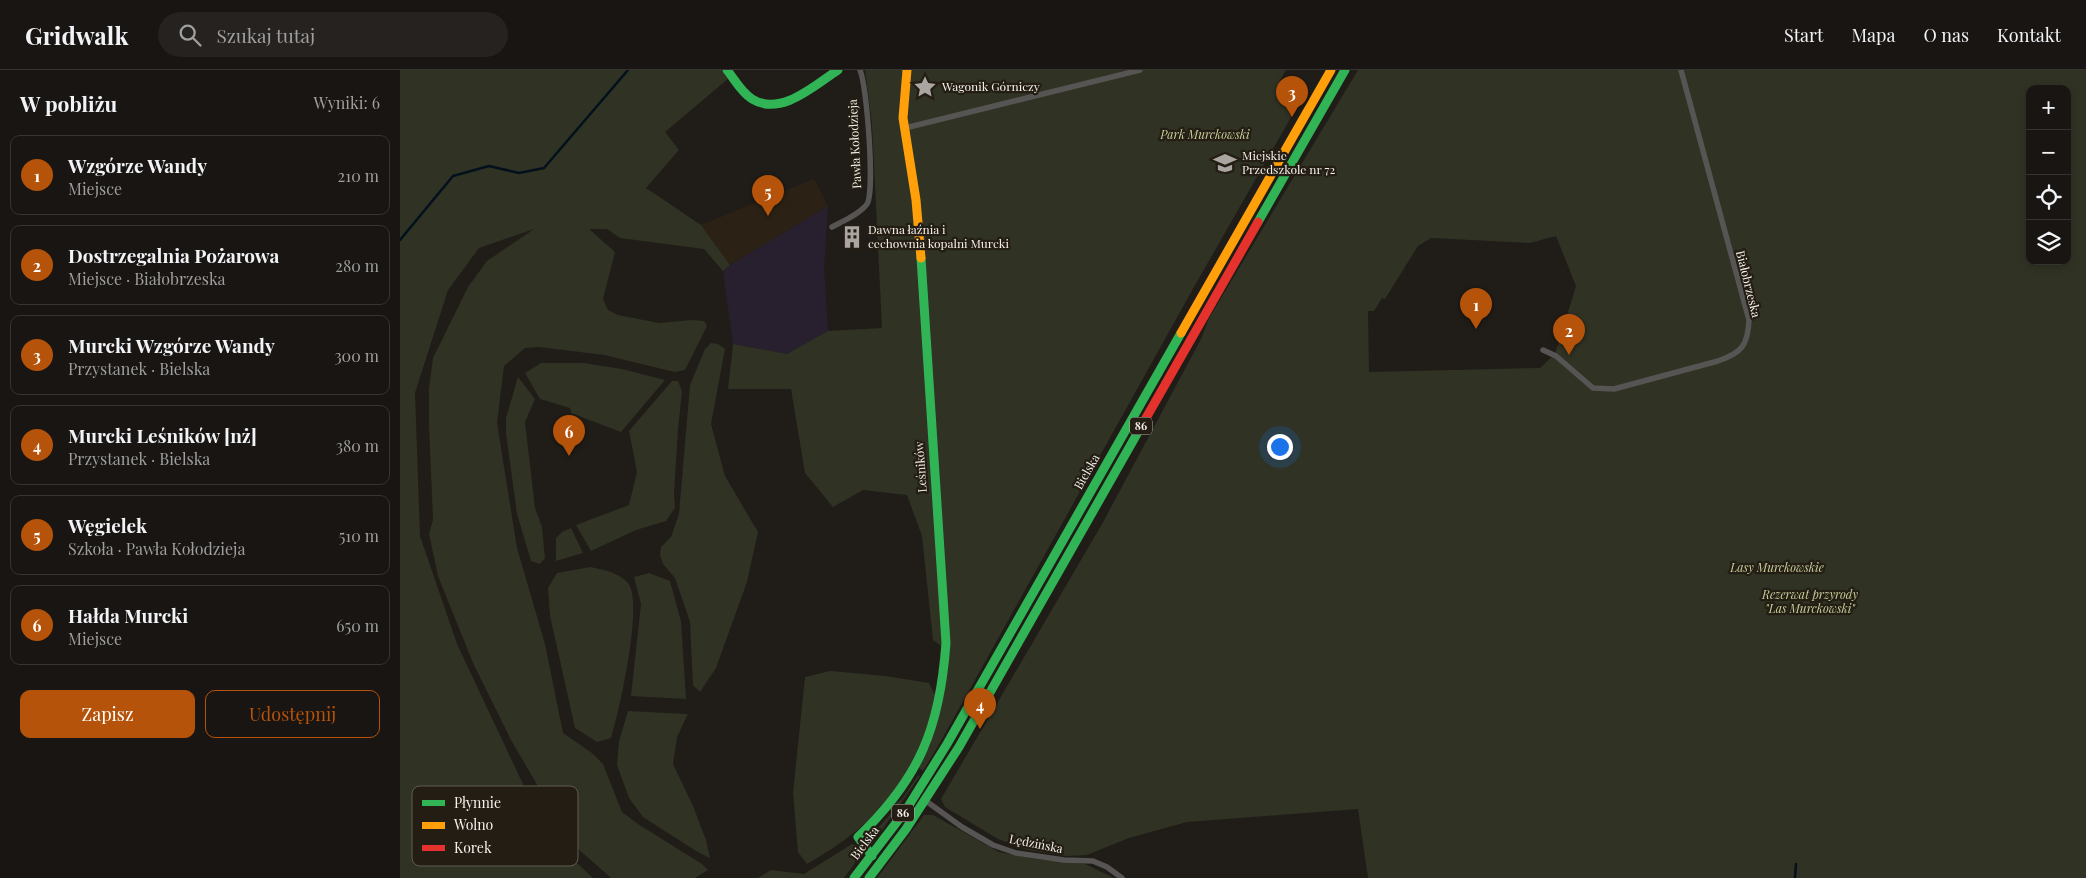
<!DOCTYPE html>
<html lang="pl">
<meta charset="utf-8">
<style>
:root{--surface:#181512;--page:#252220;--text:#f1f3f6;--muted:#9f9f9f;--line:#363432;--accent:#b45309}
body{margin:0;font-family:"Playfair Display",serif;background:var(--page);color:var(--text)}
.controls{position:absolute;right:15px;top:15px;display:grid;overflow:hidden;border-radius:10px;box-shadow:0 2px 8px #0003}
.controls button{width:45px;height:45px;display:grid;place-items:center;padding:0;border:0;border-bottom:1px solid var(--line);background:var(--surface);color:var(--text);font:25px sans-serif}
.you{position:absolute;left:879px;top:376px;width:18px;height:18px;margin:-12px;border:4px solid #fff;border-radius:50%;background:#1a73e8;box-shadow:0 0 0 8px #1a73e833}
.badge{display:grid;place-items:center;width:32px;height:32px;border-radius:50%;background:var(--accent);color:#fff;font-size:16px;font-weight:700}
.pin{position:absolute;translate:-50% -41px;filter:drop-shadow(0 1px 2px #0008)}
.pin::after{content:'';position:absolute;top:26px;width:18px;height:15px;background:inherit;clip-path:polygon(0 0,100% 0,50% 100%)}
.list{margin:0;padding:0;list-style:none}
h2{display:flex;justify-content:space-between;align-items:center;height:65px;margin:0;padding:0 20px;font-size:21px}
h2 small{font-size:16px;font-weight:400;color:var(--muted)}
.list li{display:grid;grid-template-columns:32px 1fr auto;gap:15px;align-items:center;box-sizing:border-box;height:80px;margin:0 10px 10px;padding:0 10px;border:1px solid var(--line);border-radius:10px}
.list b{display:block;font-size:19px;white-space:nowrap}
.list p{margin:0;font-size:16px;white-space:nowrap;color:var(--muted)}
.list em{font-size:16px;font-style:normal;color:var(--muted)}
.actions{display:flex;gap:10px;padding:15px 20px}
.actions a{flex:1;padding:11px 0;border:1px solid var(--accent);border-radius:10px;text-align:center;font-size:18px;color:var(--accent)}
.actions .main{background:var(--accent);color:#fff}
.icon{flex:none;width:28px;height:28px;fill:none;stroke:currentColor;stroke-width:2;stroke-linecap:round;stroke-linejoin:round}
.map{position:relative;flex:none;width:1686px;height:808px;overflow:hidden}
header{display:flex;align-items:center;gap:30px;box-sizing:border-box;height:70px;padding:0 25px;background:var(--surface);border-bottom:1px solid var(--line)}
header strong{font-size:24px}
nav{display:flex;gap:28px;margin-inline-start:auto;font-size:18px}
.search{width:350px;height:45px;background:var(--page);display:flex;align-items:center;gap:12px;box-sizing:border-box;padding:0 18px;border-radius:28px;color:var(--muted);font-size:19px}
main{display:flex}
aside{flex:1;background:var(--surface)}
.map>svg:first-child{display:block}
.built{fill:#2b2215}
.industrial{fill:#28202e}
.green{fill:#303224;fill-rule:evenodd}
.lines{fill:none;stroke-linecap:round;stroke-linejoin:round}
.stream{stroke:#03111d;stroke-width:2.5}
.street{stroke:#575554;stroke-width:5.5}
.fast{stroke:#30b455;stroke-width:9}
.slow{stroke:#ff9f0a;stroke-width:9}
.jam{stroke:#e5322d;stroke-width:9}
.labels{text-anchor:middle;stroke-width:4.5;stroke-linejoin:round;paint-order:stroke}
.shield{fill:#231d14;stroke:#b5b0a9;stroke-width:1}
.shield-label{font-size:11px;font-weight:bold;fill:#f4efe9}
.poi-label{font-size:12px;fill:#f4efe9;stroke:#231d14;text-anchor:start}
.park-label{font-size:12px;font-style:italic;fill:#c7ce99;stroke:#231d14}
.street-label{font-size:12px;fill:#f4efe9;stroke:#231d14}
.key{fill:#231d14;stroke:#625c54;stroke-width:1}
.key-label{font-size:14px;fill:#f4efe9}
</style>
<header>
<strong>Gridwalk</strong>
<div class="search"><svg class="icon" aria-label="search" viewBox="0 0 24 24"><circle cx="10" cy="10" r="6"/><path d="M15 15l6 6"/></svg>Szukaj tutaj</div>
<nav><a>Start</a><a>Mapa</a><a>O nas</a><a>Kontakt</a></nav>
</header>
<main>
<aside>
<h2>W pobliżu<small>Wyniki: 6</small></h2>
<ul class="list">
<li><span class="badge">1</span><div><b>Wzgórze Wandy</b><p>Miejsce</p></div><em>210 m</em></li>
<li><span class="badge">2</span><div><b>Dostrzegalnia Pożarowa</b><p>Miejsce · Białobrzeska</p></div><em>280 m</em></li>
<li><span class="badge">3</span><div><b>Murcki Wzgórze Wandy</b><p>Przystanek · Bielska</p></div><em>300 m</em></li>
<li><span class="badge">4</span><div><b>Murcki Leśników [nż]</b><p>Przystanek · Bielska</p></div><em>380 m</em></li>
<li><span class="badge">5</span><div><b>Węgielek</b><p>Szkoła · Pawła Kołodzieja</p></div><em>510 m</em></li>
<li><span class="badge">6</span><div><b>Hałda Murcki</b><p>Miejsce</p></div><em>650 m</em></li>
</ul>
<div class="actions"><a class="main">Zapisz</a><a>Udostępnij</a></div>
</aside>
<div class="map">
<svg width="1686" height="808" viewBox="0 0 1686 808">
<rect width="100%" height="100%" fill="#201c18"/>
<path class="built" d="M414,109L428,136L330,195L301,155Z"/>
<path class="industrial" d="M428,136L424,198L428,261L387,284L333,274L323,201L330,195Z"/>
<path class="green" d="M0,0H321L329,8L265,62L279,80L246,118L301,155L330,195L323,201L304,179L220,168L207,159H189L215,182L203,229L208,240L218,245L259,253L292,250L304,251L307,256L285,300L275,302L204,285L139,277L125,278L104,296L97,353L117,478L145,574L163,663L192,683L203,694L222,742L238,754L302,794L308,800L295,808H211L159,762L139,718L111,670L73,593L38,506L29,464L33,450L29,355V318L33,288L68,217L87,191L134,159L79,178L48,220L15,323L20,466L57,574L147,765L193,808H0Z
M465,0H886L879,12L902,28L794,217L537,678L523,701L519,698L531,673L528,669C517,686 508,706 496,721C472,752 440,775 407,794L398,782L393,723L405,607L430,601L486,606L529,613L536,627L541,576L533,570L522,466L507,425L463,420L433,437L405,403L391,319H328L333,274L387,284L428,261L482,258L472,54Z
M958,0H1686V808H968L958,739L787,752L729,768L687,785L666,786L628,780L598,769L545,737L541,729L702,454L801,269L809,248ZM1630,19H1667V191H1630ZM1156,166L1176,216L1155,284L1140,298L969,302L968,241H974L982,228L985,229L1018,176L1031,168L1130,173Z
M311,273L318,274L325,279L311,354L325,406L358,462L347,512L316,598L300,622L293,615L290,552L275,508L263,494L260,485L261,477L271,467L279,444L290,315L305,279Z
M141,293H184L222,299L265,310L221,362L171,343L170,338L140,329L125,303Z
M118,307L135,329L125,352L135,438L142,457L145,488L140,494L131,491L117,444L106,363V348Z
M272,311H278L282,321L278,359L274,424L275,438L266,451L236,460L191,481L176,455L229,435L237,402L229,361Z
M171,458L183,483L156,491V468L162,462Z
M190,497C204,500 218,502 228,513C244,532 219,643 211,668L197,672L175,658L150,546L148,518L157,503Z
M249,503L270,511L281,551L286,629L231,626L241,534L234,507Z
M228,641L288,644L277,667L273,694L293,736L306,770L310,788L296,781L243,747L229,728L217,695L219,671Z
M518,705L520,706L482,760L480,759L468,775L464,772L463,766L469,768L492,742L489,739L502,729Z
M524,745H533L599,782L636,789L685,794L714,808H477Z
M452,774L458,776L462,783L444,808H358L371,800L404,804Z"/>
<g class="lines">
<path class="stream" d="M0,170L53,106L89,96L119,103L144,98L228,0
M1395,808L1396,794"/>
<path class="street" d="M505,58L740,0
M432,157C443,151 460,144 467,134C475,122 467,16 460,0
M1143,280L1156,286L1193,318L1214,319L1318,291C1341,283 1348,276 1349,250L1281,0
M526,731L562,757L593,775L616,783L664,790L693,791L707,797L722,808"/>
<path class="fast" d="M327,0C335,10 341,22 352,29C381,47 415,15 438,0
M858,152L945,0
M472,786L458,767C520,708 540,657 546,573L521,188
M454,808L506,740L547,674L781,263
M469,808L506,759L559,677L742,355"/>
<path class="slow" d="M507,0L503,48L516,130L521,188
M781,263L931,0"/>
<path class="jam" d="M742,355L858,152"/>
</g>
<defs>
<symbol id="sight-bare" viewBox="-9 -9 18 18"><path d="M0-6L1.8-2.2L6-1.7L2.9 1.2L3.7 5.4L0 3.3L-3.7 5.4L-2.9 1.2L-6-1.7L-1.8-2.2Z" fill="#aaa5a0" stroke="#231d14" stroke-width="2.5" paint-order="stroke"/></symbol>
<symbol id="school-bare" viewBox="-9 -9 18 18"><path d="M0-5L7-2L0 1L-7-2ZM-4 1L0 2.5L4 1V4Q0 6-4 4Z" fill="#aaa5a0" stroke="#231d14" stroke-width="2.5" paint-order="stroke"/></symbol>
<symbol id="building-bare" viewBox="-9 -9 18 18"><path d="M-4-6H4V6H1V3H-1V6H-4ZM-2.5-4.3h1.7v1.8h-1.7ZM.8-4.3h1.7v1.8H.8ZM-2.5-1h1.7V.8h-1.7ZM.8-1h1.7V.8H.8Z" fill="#aaa5a0" stroke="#231d14" stroke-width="2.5" paint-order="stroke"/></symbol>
</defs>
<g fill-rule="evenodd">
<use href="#sight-bare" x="509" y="1" width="32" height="32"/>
<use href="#school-bare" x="809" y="77" width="32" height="32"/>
<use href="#building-bare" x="436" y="151" width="32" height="32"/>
</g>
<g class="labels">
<g class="shield">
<rect x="730" y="347.5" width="22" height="17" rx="4"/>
<rect x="492" y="734.5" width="22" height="17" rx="4"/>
</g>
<g class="shield-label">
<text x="741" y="360">86</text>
<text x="503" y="747">86</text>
</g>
<g class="poi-label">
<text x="542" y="21">Wagonik Górniczy</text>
<text x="842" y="90">Miejskie<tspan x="842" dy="14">Przedszkole nr 72</tspan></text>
<text x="468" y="164">Dawna łaźnia i<tspan x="468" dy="14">cechownia kopalni Murcki</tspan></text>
</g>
<g class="park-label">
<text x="805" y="69">Park Murckowski</text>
<text x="1377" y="502">Lasy Murckowskie</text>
<text x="1410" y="529">Rezerwat przyrody<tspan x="1410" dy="14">"Las Murckowski"</tspan></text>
</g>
<g class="street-label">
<text transform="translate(455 74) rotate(-93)" y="4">Pawła Kołodzieja</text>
<text transform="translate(1348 214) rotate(76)" y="4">Białobrzeska</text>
<text transform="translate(521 397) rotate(-94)" y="4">Leśników</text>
<text transform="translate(687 402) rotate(-60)" y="4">Bielska</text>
<text transform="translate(465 773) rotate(-53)" y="4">Bielska</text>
<text transform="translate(636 774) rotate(11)" y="4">Lędzińska</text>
</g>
</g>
<rect x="12" y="716" width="166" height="80" rx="8" class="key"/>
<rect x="22" y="730" width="23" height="6" fill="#30b455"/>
<rect x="22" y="752" width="23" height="7" fill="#ff9f0a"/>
<rect x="22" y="775" width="23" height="6" fill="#e5322d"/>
<g class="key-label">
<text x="54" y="738">Płynnie</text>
<text x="54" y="760">Wolno</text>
<text x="54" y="783">Korek</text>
</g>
</svg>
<div class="controls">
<button>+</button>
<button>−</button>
<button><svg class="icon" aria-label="locate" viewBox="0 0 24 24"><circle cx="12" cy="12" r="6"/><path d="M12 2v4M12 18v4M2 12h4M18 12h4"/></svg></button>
<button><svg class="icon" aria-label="layers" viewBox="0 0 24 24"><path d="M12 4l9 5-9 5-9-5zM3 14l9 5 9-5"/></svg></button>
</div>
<div class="you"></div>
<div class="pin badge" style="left:1076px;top:259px">1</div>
<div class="pin badge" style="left:1169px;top:285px">2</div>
<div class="pin badge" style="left:892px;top:47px">3</div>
<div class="pin badge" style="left:580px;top:659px">4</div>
<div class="pin badge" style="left:368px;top:146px">5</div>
<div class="pin badge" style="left:169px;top:386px">6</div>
</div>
</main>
